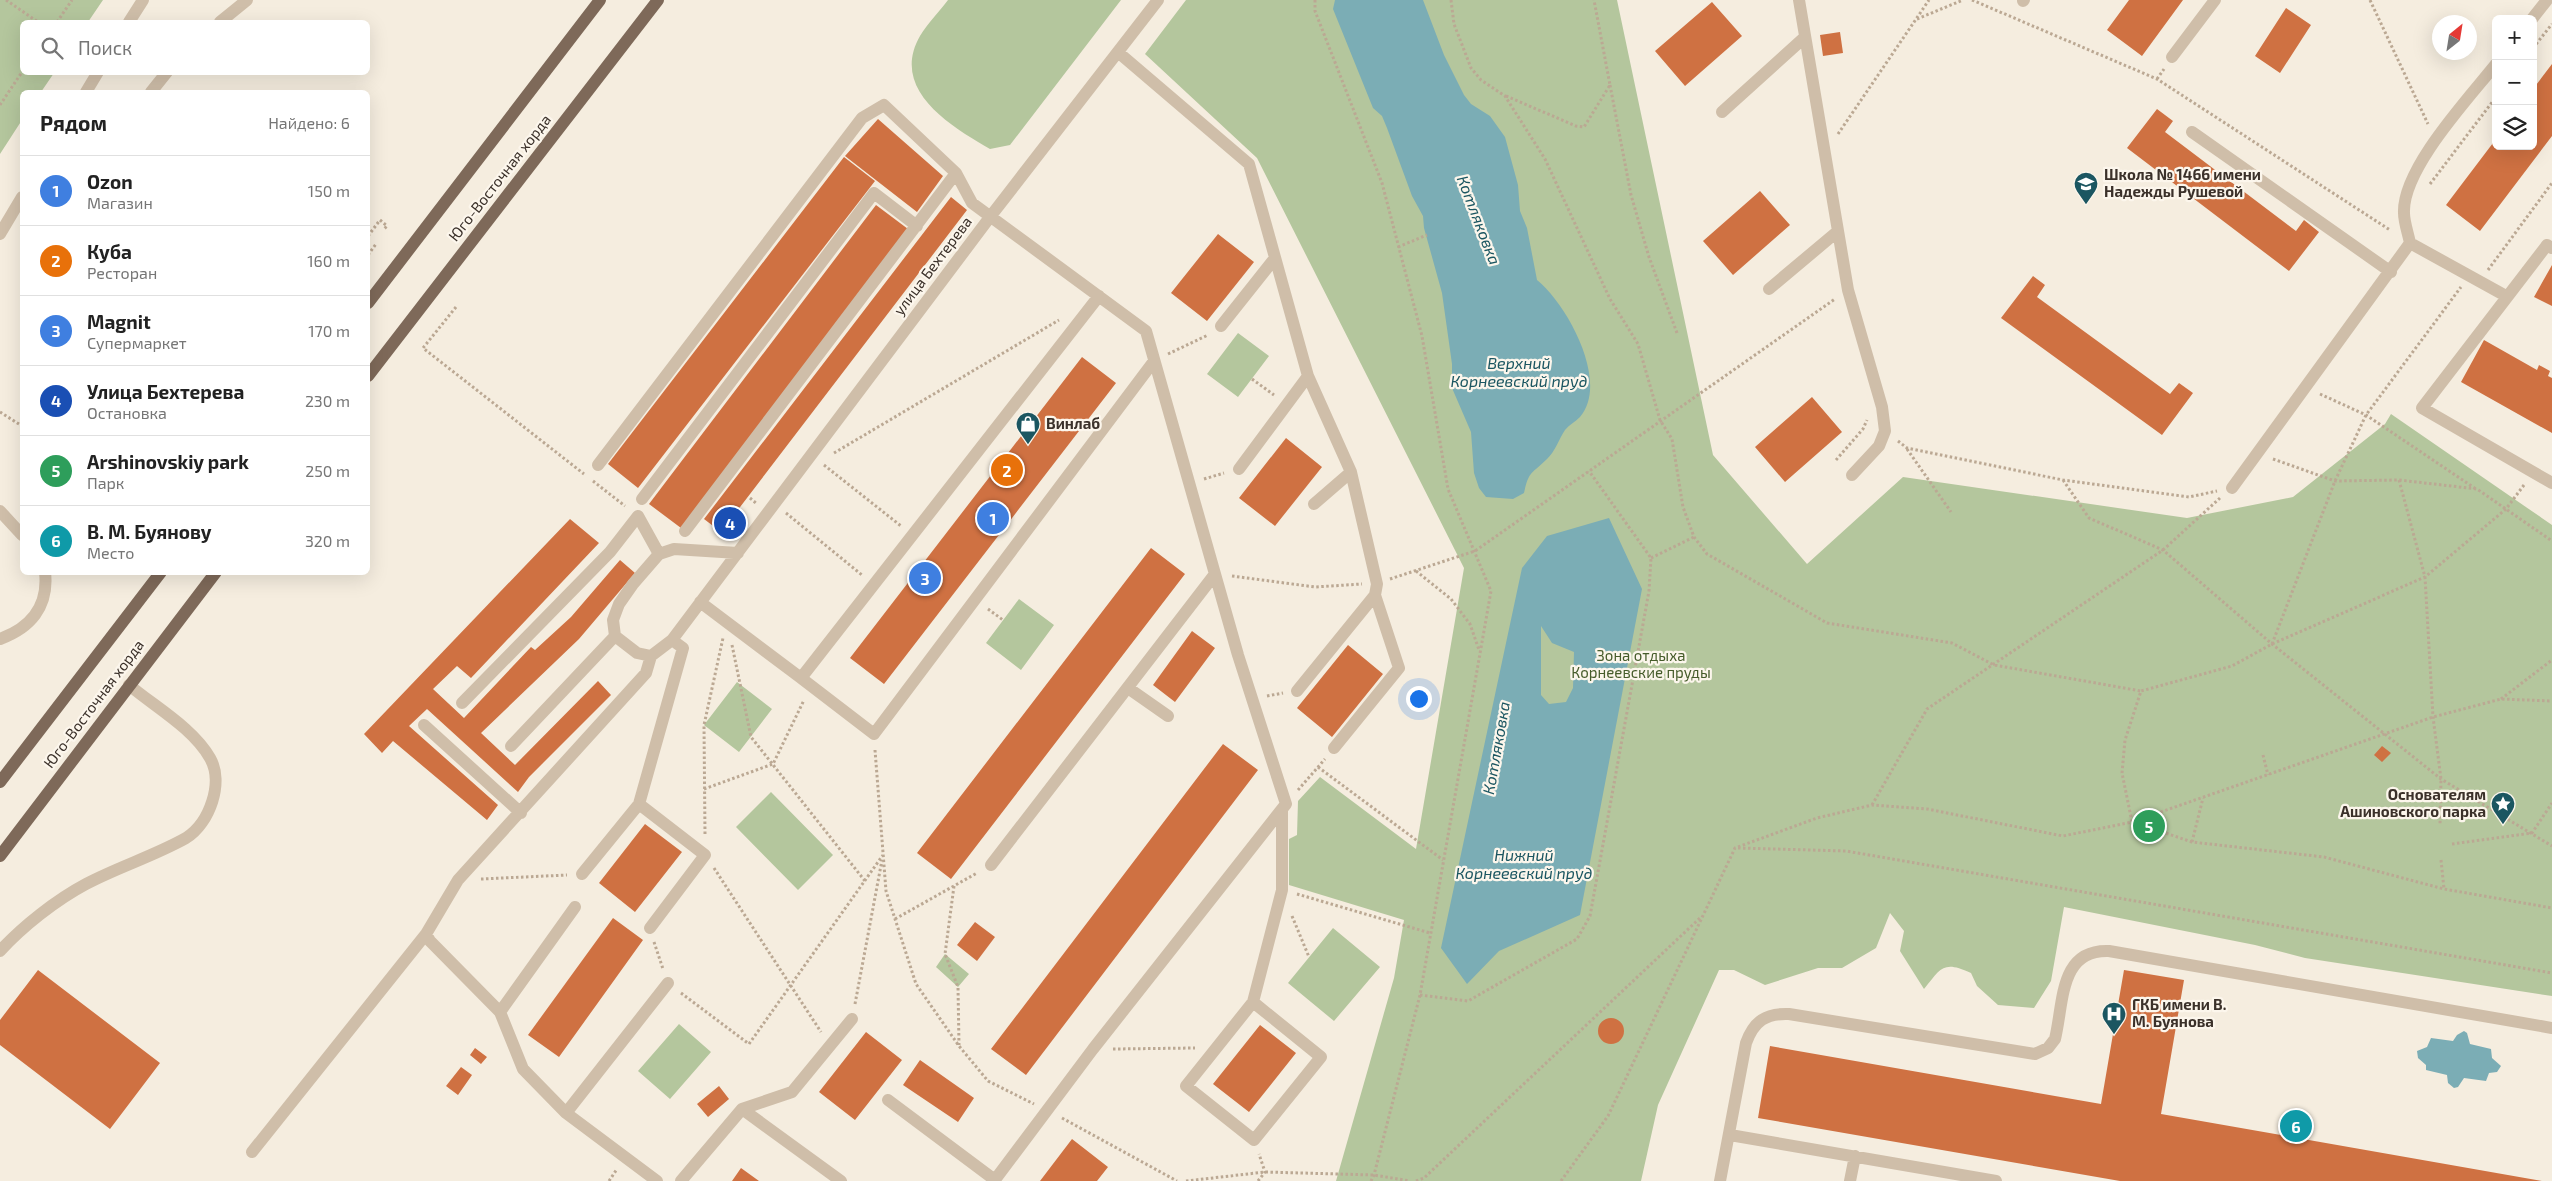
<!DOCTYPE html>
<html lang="ru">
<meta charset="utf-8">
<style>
:root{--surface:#fff;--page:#f2f2f2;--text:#222;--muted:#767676;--line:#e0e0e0;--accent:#1b5661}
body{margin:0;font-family:"Exo 2",sans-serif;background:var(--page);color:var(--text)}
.controls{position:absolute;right:15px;top:15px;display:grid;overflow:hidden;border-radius:8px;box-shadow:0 5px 20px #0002}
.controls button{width:45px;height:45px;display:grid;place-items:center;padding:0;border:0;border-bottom:1px solid var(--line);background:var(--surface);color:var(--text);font:25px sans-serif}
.compass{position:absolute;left:2432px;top:15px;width:45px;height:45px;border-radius:50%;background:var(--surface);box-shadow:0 5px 20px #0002;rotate:30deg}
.you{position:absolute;left:1418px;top:698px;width:18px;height:18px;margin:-12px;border:4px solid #fff;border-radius:50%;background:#1a73e8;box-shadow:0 0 0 8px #1a73e833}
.badge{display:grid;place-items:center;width:32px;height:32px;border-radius:50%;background:var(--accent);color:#fff;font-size:16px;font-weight:700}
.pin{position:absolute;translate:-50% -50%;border:2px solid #fff;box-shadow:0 1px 5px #0006}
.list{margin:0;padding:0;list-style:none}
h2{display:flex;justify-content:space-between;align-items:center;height:65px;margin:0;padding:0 20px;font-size:21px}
h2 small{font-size:16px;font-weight:400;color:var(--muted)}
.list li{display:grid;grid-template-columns:32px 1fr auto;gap:15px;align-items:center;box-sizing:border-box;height:70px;padding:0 20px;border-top:1px solid var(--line)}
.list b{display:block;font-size:19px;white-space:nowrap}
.list p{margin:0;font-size:16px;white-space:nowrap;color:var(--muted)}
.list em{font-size:16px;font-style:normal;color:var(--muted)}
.icon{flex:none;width:28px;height:28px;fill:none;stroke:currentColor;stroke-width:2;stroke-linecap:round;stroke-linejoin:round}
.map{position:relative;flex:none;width:2552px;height:1181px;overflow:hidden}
.search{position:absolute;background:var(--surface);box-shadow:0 5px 20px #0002;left:20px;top:20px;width:350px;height:55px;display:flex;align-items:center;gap:12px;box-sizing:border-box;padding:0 18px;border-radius:8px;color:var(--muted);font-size:19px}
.panel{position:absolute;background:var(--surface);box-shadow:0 5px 20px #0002;left:20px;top:90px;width:350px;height:485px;border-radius:8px}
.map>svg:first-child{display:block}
.green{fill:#b4c69d}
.water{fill:#7badb5;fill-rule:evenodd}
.building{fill:#cf7142}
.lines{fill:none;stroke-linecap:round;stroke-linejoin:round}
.path{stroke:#bba893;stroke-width:3;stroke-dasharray:2.5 2.5;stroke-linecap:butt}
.minor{stroke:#cfbea9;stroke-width:12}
.major{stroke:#7e6959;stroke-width:12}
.labels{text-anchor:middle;stroke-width:4.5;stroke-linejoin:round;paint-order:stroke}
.poi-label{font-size:15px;font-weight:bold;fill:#3b312a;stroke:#fcf6ec;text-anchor:start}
.street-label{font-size:15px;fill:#3b312a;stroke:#fcf6ec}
.park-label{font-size:15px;fill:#465c2b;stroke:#fcf6ec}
.water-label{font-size:16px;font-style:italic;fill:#1b5661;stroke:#fcf6ec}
</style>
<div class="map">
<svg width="2552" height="1181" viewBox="0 0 2552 1181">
<rect width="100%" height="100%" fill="#f5eddf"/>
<path class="green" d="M0,0H103L88,22H22V72L54,73L41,92H22V120L0,154Z
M948,0H1121L1010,145L990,149C952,127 889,90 920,36C927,24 939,12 948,0Z
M1186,0H1617L1713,455L1807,564L1903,477L2187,518L2293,497L2385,424L2391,414L2552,525V996L2305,958L2255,945L2064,907L2051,981L2034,1008L1998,1005L1977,986L1971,973C1943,960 1941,968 1924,989L1900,951L1904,931L1890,913L1876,948L1842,968H1818L1765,985L1734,970H1719L1658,1105L1641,1181H1336L1394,978L1404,920L1289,885V839L1297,835L1298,801L1320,777L1416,849L1464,568L1257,158L1145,54Z
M1238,333L1269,356L1238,397L1207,374Z
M1019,599L1054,625L1021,670L986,643Z
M737,682L772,709L739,752L704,725Z
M771,792L833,855L798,890L736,827Z
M1333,928L1380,967L1334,1021L1288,983Z
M945,954L969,974L958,987L936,967Z
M679,1024L711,1052L670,1099L638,1071Z"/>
<path class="water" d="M1335,0H1423L1444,55L1464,95L1471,104L1490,116L1505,137L1518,185L1520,211L1527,228L1537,280C1567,304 1610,382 1580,417C1575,422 1569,425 1565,430C1559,439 1555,452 1547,459C1532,474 1529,470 1524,493L1513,499L1486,497L1479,488L1474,473L1471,432L1452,388V364L1442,293L1424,228L1423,216L1412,196L1387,128L1382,116L1373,108L1333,9Z
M1609,518L1642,589L1580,915L1499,951L1467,984L1441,948L1522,568L1547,536ZM1541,626L1552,643L1574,652L1573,688L1566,702L1549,704L1541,695Z
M2464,1031L2467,1033L2470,1044L2491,1049L2492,1058L2501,1066L2497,1072L2489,1073L2486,1081L2464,1078L2458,1087L2454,1088L2448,1083L2447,1075L2426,1070V1065L2418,1058L2417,1051L2427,1047L2431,1038L2453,1041L2457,1035Z"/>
<path class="building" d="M2129,0H2183L2142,56L2107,30Z
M1712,2L1742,36L1685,86L1655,51Z
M2286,8L2311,25L2280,73L2255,56Z
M1840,32L1843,53L1823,56L1820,35Z
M2552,64V136L2480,231L2446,205L2496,139V146H2533V89Z
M2157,109L2173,121L2165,132L2296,231L2304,220L2319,232L2289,271L2127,148Z
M878,119L943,176L917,212L845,156Z
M844,157L875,181L638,488L608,464Z
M1760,191L1790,225L1733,275L1703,241Z
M951,197L967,210L721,532L704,519Z
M876,205L908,229L681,528L649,504Z
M1218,234L1254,262L1207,321L1171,293Z
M2552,265V306L2534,297Z
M2033,276L2045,285L2037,297L2170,394L2179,383L2193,393L2162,435L2001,318Z
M2484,340L2537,370L2539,365L2550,371L2548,376L2552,378V433L2461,382Z
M1082,357L1116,383L884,684L850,658Z
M1812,397L1842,432L1785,482L1755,447Z
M1286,438L1322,467L1275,526L1239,498Z
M570,519L599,543L471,678L457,666L433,689L464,718L531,647L535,650L571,617L620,560L635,573L579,639L481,733L515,765L598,681L611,695L529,777L518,792L427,709L409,726L498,805L487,820L393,741L382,753L364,734Z
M1151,548L1185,574L951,879L917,853Z
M1192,631L1215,648L1175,702L1153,685Z
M1348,645L1383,674L1332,737L1297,708Z
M1223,744L1258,770L1026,1075L991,1049Z
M2382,746L2391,753L2382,762L2374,755Z
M645,824L682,852L635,912L599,883Z
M613,918L643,940L559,1057L528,1035Z
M975,922L995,937L977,961L957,945Z
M38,970L160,1063L110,1129L0,1045V1020Z
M2124,970L2184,980L2161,1114L2542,1181H2120L1758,1118L1770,1046L2101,1104Z
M1598 1031a13 13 0 1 1 26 0a13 13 0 1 1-26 0Z
M1260,1025L1296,1053L1249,1112L1213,1084Z
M866,1032L902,1060L855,1120L819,1092Z
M475,1048L487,1057L481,1064L470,1055Z
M920,1060L974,1098L958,1122L903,1085Z
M461,1067L472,1075L458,1095L446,1086Z
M719,1086L729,1099L708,1117L697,1104Z
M1072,1139L1108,1167L1097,1181H1040Z
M741,1168L759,1181H732Z"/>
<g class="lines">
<path class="path" d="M6,0L38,22
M1315,0V11L1382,183L1422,336L1448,489L1491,591L1420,995L1374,1175L1371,1181
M1451,0L1454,24L1471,68L1481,80L1505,96L1545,159L1610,299L1638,344L1660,420L1672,439L1683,507L1694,537L1707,554L1827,623L1952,643L1994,665L2141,691
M1972,0L2157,79L2390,230
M2370,0L2428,124
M1917,19L1963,0
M57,22L72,0
M2533,48L2552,24
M2157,79L2164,69
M1610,85L1631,195L1649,257L1677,333
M1506,96L1576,126L1584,127L1610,85L1594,0
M0,105L22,72
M1838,134L1929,0
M2430,184L2496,97
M368,236L380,220L387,226L383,230
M1398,247L1427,235
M368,255L376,244
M2488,270L2552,183
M456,307L423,348L584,474
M1168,354L1208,335
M1252,379L1274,395
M2320,394L2366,415L2476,489
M0,412L22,426
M1898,441L1907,448L2063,480L2189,497L2217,491
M1907,449L1951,512
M834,453L1059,320
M2273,459L2335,481L2399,480L2477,489L2552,541
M1836,460L1863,429L1867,420
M824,465L901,526
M1204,479L1224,473
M2063,480L2089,518L2163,550L2272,644L2441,779L2552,846
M2399,480L2425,577L2433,717L2441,779L2440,824
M593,481L625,506
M750,498L757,504
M786,513L862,575
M1651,558L1694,537
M1416,571L1451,599L1470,624L1479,650
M1232,576L1315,587L1362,584
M1390,579L1475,551L1835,299
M988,609L1003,620
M2272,644L2335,481L2366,415L2461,287
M732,645L751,737L865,881
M1267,696L1283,693
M2501,699L2552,660
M875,750L886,891L916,984L959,1046L988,1081L1034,1104
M2263,755L2268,775
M1318,767L1443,860
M704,789L773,764L804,700
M1298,790L1325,759
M1872,805L1927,709L2163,550L2220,498
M2132,822L2122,773L2125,740L2141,691L2232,666L2272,644L2425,577L2506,509L2524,485
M2133,822L2192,842L2324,857L2444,889L2552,908
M705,834L704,725L723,638
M2192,842L2203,798
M2452,844L2532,833L2552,803
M1738,848L1846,851L2552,973
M2441,860L2444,889
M714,868L821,1032
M481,879L567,875
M954,886L945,954L958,987L959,1045
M1297,894L1430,933
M1292,916L1309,957
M895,919L977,873
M654,942L663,969
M681,993L749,1044L883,855
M1420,995L1468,1001L1577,939L1590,916L1649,591L1651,558L1589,471
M855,1004L882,860
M1113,1049L1195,1048
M1062,1118L1177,1181
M609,1181L617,1169
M1186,1181L1265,1172L1374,1175L1410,1181
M1258,1181L1265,1172L1259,1154
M1416,1181L1424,1178L1701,917
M1561,1181L1608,1116L1735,848L1817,818L1872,805L1927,809L2063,836L2132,822L2433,717L2501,699L2552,701"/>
<path class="minor" d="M1799,0L1848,290L1882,407L1885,431L1879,446L1852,475
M2023,1L2024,0
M2532,19L2547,0
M129,22L143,0
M220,22L247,0
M1119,53L1249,164L1308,376L1351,472L1377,584L1375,595L1297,691
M2172,57L2215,0
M86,92L98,72
M151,92L167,72
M1722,112L1805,37
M2192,132L2391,272
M0,234L22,197
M2410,243L2506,296
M2552,248L2547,245L2422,408L2552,483
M1769,289L1838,231
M1099,296L801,678L874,734L1154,361
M1221,326L1275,258
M598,465L862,118L884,105L956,173L972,203L1146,331L1238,655L1286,804L1093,1049L994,1181
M1239,469L1308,376
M2232,488L2410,243C2408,233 2404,222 2404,213C2402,169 2469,98 2496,64
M642,499L874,193L917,226
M1314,504L1351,472
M0,511L22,535
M685,531L956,173
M738,553L674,549L659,554L633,584L619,604L613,620L615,636L637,653L651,656L672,640L990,217L1158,0
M700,602L801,678
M0,639C30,628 49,607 45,572
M651,656L646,673L458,880L426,934L430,941L500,1012L523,1069L566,1113L657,1181
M1128,688L1168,716
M462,703L610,552L638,516L659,554
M424,725L521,813
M511,746L615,636
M1334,748L1399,668L1375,595
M639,804L705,855L650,928
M991,865L1215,574
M582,874L639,804L683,648L672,640
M0,951C23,926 56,900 86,884C118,867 154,856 186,838C210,823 224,782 210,758C193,728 155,707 129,685
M1253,1002L1321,1057L1254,1140L1186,1086L1253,1002L1282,890V811
M500,1012L575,907
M888,1100L995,1180
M742,1109L841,1181
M566,1113L668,983
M1730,1135L1996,1181
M252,1152L426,934
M681,1181L742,1109L792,1092L852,1019
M1720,1181L1746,1043C1754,1021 1766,1013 1789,1014L2035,1054L2048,1048L2055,1039C2064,1002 2059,949 2109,951L2552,1028
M1850,1181L1855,1156"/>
<path class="major" d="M368,303L600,0
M368,376L658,0
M0,782L161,572
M0,856L216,572"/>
</g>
<defs>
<symbol id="school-pin" viewBox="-11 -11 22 30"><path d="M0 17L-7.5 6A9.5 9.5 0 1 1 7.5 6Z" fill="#1b5661" stroke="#fcf6ec"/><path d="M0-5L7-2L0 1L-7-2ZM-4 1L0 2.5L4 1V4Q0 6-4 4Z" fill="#fff"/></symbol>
<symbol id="shop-pin" viewBox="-11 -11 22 30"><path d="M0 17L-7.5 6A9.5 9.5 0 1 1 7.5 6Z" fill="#1b5661" stroke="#fcf6ec"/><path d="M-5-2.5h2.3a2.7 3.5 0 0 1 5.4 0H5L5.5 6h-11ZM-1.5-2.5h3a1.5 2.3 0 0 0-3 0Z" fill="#fff"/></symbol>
<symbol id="sight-pin" viewBox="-11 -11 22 30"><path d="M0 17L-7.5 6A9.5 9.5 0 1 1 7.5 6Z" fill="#1b5661" stroke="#fcf6ec"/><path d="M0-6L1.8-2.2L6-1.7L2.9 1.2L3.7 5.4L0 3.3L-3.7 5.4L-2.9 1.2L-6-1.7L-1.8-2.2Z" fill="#fff"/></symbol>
<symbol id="hospital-pin" viewBox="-11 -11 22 30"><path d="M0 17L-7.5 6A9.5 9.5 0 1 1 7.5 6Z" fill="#1b5661" stroke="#fcf6ec"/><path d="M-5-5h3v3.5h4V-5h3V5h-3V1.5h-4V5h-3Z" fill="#fff"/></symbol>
</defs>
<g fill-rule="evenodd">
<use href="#school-pin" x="2072" y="170" width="28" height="38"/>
<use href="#shop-pin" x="1014" y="410" width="28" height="38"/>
<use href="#sight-pin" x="2489" y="790" width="28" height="38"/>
<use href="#hospital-pin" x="2100" y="1000" width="28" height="38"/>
</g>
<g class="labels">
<g class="poi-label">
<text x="2104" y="180">Школа № 1466 имени<tspan x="2104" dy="17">Надежды Рушевой</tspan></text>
<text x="1046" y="429">Винлаб</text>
<text x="2486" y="800" text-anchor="end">Основателям<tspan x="2486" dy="17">Ашиновского парка</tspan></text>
<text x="2132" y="1010">ГКБ имени В.<tspan x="2132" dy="17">М. Буянова</tspan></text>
</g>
<g class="street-label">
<text transform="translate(500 178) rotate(-52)" y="5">Юго-Восточная хорда</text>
<text transform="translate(933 266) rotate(-53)" y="5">улица Бехтерева</text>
<text transform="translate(94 704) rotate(-53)" y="5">Юго-Восточная хорда</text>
</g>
<g class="park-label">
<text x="1641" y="661">Зона отдыха<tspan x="1641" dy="17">Корнеевские пруды</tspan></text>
</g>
<g class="water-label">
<text transform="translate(1479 220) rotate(69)" y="6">Котляковка</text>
<text x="1519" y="369">Верхний<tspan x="1519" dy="18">Корнеевский пруд</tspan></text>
<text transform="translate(1496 748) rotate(-80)" y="6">Котляковка</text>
<text x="1524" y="861">Нижний<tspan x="1524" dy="18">Корнеевский пруд</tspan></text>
</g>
</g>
</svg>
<div class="controls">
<button>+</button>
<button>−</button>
<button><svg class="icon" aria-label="layers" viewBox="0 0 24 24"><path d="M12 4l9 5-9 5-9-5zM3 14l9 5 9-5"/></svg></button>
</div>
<svg class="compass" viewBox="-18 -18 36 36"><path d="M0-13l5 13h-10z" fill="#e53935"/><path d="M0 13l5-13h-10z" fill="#767676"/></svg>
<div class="you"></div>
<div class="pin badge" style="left:993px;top:518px;background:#3f7fe0">1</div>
<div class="pin badge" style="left:1007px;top:470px;background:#e8710a">2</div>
<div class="pin badge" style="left:925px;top:578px;background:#3f7fe0">3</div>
<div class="pin badge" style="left:730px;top:523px;background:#1a4fb4">4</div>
<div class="pin badge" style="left:2149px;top:826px;background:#2e9e5b">5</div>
<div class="pin badge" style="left:2296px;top:1126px;background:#0f9aa8">6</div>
<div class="search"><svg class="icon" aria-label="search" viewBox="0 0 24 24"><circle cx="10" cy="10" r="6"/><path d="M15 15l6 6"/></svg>Поиск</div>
<section class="panel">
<h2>Рядом<small>Найдено: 6</small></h2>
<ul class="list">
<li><span class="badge" style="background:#3f7fe0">1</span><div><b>Ozon</b><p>Магазин</p></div><em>150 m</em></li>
<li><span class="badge" style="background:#e8710a">2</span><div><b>Куба</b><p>Ресторан</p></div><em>160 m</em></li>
<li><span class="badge" style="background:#3f7fe0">3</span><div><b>Magnit</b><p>Супермаркет</p></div><em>170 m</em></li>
<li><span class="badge" style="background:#1a4fb4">4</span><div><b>Улица Бехтерева</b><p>Остановка</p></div><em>230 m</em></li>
<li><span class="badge" style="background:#2e9e5b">5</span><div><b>Arshinovskiy park</b><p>Парк</p></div><em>250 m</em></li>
<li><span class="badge" style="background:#0f9aa8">6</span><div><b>В. М. Буянову</b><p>Место</p></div><em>320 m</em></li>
</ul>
</section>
</div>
